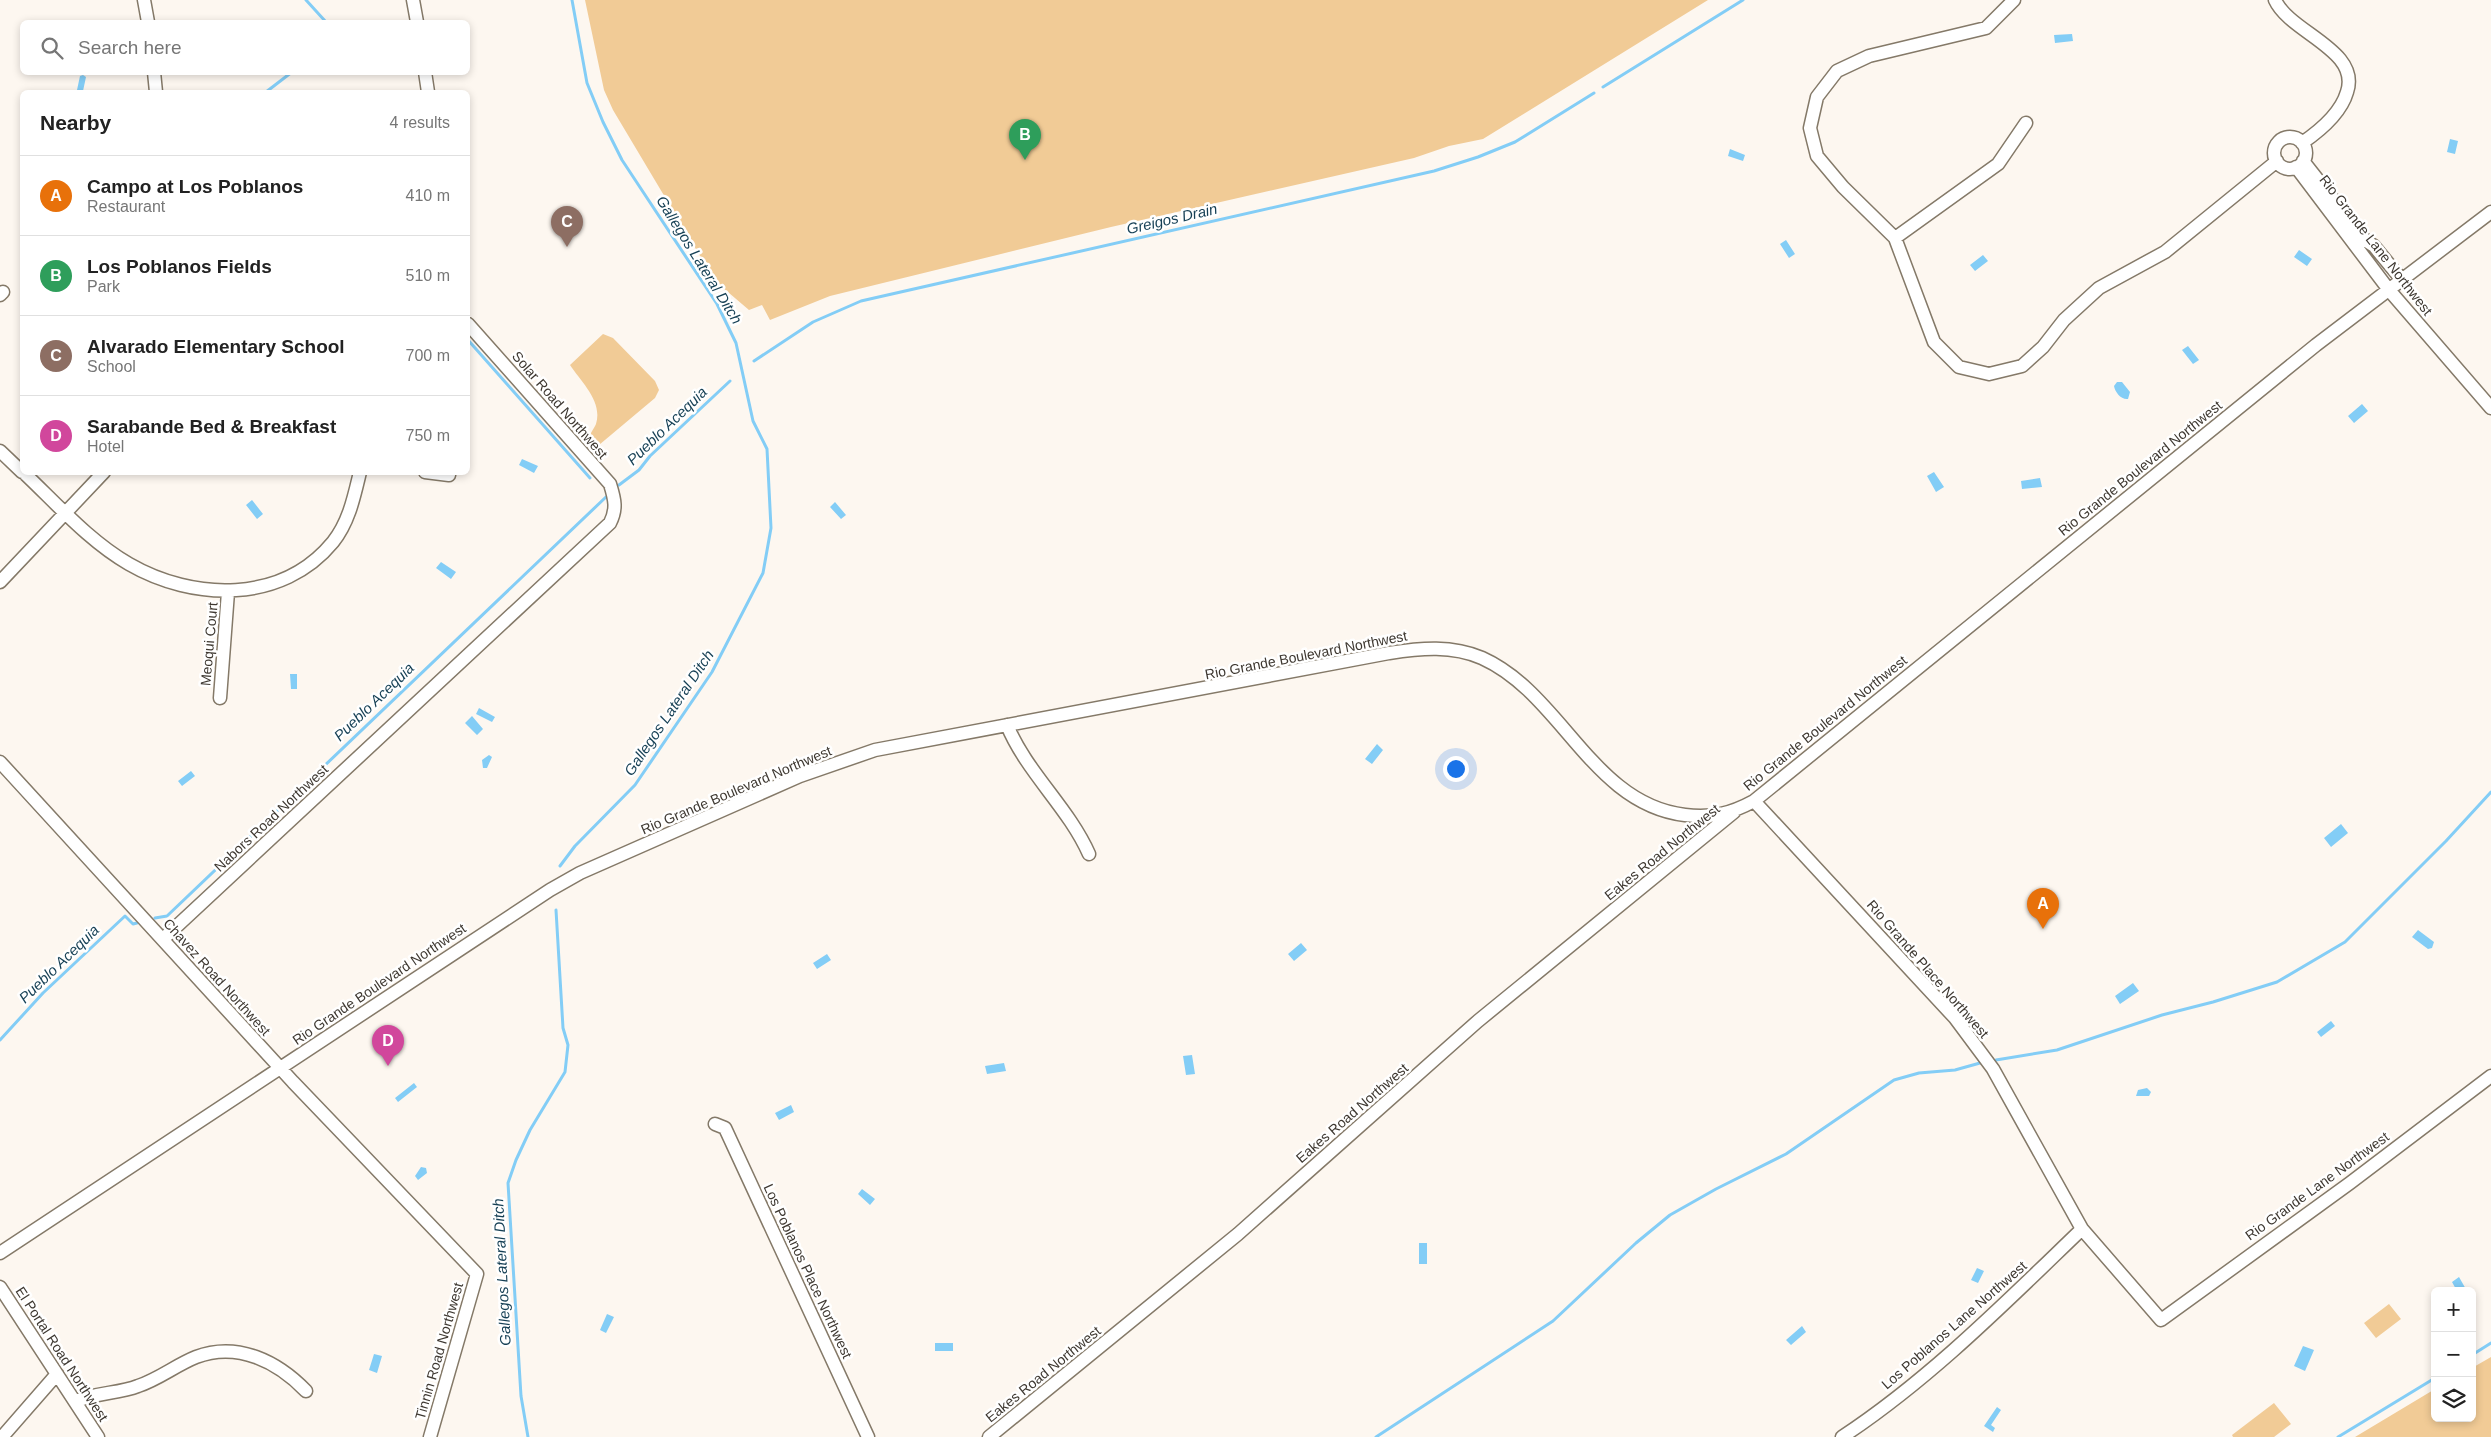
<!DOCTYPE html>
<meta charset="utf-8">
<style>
:root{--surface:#fff;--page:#f2f2f2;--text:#222;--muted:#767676;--line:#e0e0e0;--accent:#275d78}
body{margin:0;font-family:Helvetica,sans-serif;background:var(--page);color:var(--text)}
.controls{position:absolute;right:15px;bottom:15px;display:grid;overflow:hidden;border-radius:8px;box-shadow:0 2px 8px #0003}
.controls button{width:45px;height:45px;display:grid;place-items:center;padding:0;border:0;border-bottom:1px solid var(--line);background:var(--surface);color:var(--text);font:25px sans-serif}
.you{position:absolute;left:1455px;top:768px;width:18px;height:18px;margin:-12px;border:4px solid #fff;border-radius:50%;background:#1a73e8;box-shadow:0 0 0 8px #1a73e833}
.badge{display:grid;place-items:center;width:32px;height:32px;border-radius:50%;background:var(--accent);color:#fff;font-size:16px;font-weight:700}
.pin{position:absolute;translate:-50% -41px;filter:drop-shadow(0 1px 2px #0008)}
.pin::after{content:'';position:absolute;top:26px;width:18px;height:15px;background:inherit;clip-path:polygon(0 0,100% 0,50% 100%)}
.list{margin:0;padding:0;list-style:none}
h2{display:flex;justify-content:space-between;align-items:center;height:65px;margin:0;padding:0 20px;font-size:21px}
h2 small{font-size:16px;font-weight:400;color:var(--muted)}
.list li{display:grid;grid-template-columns:32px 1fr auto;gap:15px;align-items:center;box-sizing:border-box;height:80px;padding:0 20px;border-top:1px solid var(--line)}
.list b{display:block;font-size:19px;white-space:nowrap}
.list p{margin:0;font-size:16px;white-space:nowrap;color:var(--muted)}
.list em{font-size:16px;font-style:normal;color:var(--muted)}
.icon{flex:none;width:28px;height:28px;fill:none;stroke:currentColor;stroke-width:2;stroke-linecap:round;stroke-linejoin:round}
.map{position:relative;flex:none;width:2491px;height:1437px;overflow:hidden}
.search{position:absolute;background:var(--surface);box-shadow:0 2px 8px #0003;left:20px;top:20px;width:450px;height:55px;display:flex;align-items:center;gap:12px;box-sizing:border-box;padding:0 18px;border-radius:8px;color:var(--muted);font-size:19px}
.panel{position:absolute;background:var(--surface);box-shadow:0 2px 8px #0003;left:20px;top:90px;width:450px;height:385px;border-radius:8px}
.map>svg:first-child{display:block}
.green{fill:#f1cb96}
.water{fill:#83cdf6}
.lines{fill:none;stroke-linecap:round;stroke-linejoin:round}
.stream{stroke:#83cdf6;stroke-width:3}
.minor-casing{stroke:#847968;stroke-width:15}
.minor{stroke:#fff;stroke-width:12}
.labels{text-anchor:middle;stroke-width:5;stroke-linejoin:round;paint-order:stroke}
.street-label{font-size:14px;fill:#3e3831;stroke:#fff}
.water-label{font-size:15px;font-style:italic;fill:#153f54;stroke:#fff}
</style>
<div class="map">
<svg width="2491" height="1437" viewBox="0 0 2491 1437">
<rect width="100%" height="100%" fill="#fdf7f0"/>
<path class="green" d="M585,0H1708L1483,139L1449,146L1414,158L1111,227L830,296L770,320L762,305L749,310L715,281L613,110L604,90Z
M603,334L613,338L655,381L659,390L655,398L599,445L589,438C590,433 594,429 596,424C603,401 581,382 570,365Z
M2389,1304L2401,1319L2376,1338L2364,1323Z
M2491,1357V1437H2355L2435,1389V1418H2472V1368Z
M2274,1403L2291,1424L2274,1437H2233L2232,1435Z"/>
<path class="water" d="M2072,34L2073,41L2055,43L2054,35Z
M83,75L86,77L83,91L77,90L80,76Z
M2450,139L2458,141L2455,154L2447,152Z
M1730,149L1745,155L1743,161L1728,156Z
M1786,240L1795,254L1789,258L1780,244Z
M2299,250L2312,259L2307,266L2294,257Z
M1983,255L1988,261L1975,271L1970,265Z
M2188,346L2199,360L2193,364L2182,350Z
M2117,382H2122L2130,392L2128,399C2121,400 2115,392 2114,386Z
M2362,404L2368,411L2354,423L2348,416Z
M522,459L538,466L534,473L519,465Z
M1934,472L1944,487L1936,492L1927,476Z
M2040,478L2042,487L2022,489L2021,481Z
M252,500L263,514L257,519L246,505Z
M835,502L846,515L841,519L830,507Z
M441,562L456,572L451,579L436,568Z
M290,674H297V689H291Z
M479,708L495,717L492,722L476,714Z
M472,716L483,729L477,735L465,723Z
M1377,744L1383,750L1372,764L1365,759Z
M489,755L492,757L487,768H483L482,760Z
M191,771L195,776L182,786L178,781Z
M2341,824L2348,833L2331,847L2324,838Z
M2418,930L2434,942L2432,948L2428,949L2412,937Z
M1301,943L1307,950L1294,961L1288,954Z
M827,954L831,960L817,969L813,963Z
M2133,983L2139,991L2120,1004L2115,996Z
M2331,1021L2335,1026L2321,1037L2317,1032Z
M1192,1055L1195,1074L1186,1075L1183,1056Z
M1004,1063L1006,1071L987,1074L985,1066Z
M414,1083L417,1087L398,1102L395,1098Z
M2147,1088L2151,1092L2149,1096H2136L2138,1090Z
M791,1105L794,1112L779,1120L775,1113Z
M421,1167L426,1168L427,1173L418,1180L415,1176Z
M862,1189L875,1199L870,1205L858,1194Z
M1419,1243H1427V1264H1419Z
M1977,1268L1984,1271L1978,1283L1971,1280Z
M2459,1277L2467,1291H2457L2452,1282Z
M607,1314L614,1317L606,1333L600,1330Z
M1802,1326L1806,1332L1791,1345L1786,1340Z
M935,1343H953V1351H935Z
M2303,1346L2314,1350L2305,1371L2294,1366Z
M374,1354L382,1356L377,1373L369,1370Z
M1997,1407L2001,1410L1991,1425L1995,1428L1993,1432L1984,1426Z"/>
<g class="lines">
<path class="stream" d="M306,0L326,22
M1603,87L1743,0
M266,92L292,72
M468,340L590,478
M754,361L813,322L861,301L1434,171L1478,157L1515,142L1594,93
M619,485L639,470L650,456L730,381
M560,866L575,846L635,785L712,672L763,573L771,528L767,449L753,421L736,343L717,304L622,160L603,122L587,83L572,0
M155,918L167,916L606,497
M0,1040L43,993L125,916L133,924L137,923
M1996,1060L2057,1050L2162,1015L2213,1002L2277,982L2345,942L2446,841L2491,792
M2472,1355L2491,1343
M528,1437L521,1396L508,1183L516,1160L530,1130L565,1072L568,1045L563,1028L556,910
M1376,1437L1553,1321L1636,1243L1670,1215L1716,1189L1786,1154L1894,1080L1919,1073L1955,1070L1980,1063
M2338,1437L2435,1378"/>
<defs>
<path id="minor" d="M144,0L148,22
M413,0L417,22
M2014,0L1986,28L1869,56L1837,71L1817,97L1810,128L1817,156L1843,187L1895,238L1934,342L1959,367L1989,374L2022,366L2043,347L2064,320L2099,288L2165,252L2277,161
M2275,0C2290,33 2361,50 2347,92C2341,113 2321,130 2302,143
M154,72L156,92
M425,72L428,92
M2274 153a16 16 0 1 1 32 0a16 16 0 1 1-32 0Z
M2303,161L2365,240L2374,246L2402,280
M2296,167L2389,290L2491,408
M1895,238L1998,164L2026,123
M0,295L3,292
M0,451L22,472
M23,472C57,504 89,541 129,564C193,601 282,604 333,542C349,522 354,497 360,472
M425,472L449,475
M0,582L104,472
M220,698L228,592
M1007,725C1027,773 1068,807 1089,854
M0,762L293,1082L477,1274L430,1437
M1754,801L1955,1018L1993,1069L2082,1229L2161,1320L2350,1183L2491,1076
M163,939L610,523C617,509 615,500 610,484L468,324
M715,1124L725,1128L868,1437
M0,1253L550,890L580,873L800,776L875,750L1389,653C1421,648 1452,645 1482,658C1562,694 1592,804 1685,815C1712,818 1730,814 1754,801L2316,345L2491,212
M0,1287L98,1437
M75,1402C95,1392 118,1394 138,1386C159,1379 176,1365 196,1357C238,1341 278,1362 306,1391
M2,1437L57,1374
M989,1437L1238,1234L1478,1021L1734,812
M1842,1437C1930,1379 2006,1302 2082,1229"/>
</defs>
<use href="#minor" class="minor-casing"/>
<use href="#minor" class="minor"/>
</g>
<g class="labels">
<g class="street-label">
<text transform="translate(2376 245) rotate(52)" y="5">Rio Grande Lane Northwest</text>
<text transform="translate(560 405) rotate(49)" y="5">Solar Road Northwest</text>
<text transform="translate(2140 468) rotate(-39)" y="5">Rio Grande Boulevard Northwest</text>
<text transform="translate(209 644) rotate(-85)" y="5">Meoqui Court</text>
<text transform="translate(1306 655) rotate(-11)" y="5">Rio Grande Boulevard Northwest</text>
<text transform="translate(1825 723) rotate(-39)" y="5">Rio Grande Boulevard Northwest</text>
<text transform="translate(736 790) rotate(-23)" y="5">Rio Grande Boulevard Northwest</text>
<text transform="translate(271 818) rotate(-43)" y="5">Nabors Road Northwest</text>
<text transform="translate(1662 852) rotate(-39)" y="5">Eakes Road Northwest</text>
<text transform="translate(1928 969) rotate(49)" y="5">Rio Grande Place Northwest</text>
<text transform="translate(217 977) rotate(48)" y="5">Chavez Road Northwest</text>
<text transform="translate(379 984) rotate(-34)" y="5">Rio Grande Boulevard Northwest</text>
<text transform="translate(1352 1113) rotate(-41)" y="5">Eakes Road Northwest</text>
<text transform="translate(2317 1186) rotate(-36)" y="5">Rio Grande Lane Northwest</text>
<text transform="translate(808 1271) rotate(65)" y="5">Los Poblanos Place Northwest</text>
<text transform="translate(1954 1325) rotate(-41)" y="5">Los Poblanos Lane Northwest</text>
<text transform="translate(439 1351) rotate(-74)" y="5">Tinnin Road Northwest</text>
<text transform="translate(62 1354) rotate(57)" y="5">El Portal Road Northwest</text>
<text transform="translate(1043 1374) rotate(-39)" y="5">Eakes Road Northwest</text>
</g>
<g class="water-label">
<text transform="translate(1172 219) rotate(-13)" y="5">Greigos Drain</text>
<text transform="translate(699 260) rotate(58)" y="5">Gallegos Lateral Ditch</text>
<text transform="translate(667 426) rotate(-44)" y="5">Pueblo Acequia</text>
<text transform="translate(374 702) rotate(-44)" y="5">Pueblo Acequia</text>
<text transform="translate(669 713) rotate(-56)" y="5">Gallegos Lateral Ditch</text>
<text transform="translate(59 964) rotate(-44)" y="5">Pueblo Acequia</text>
<text transform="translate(502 1272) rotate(-93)" y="5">Gallegos Lateral Ditch</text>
</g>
</g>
</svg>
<div class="controls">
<button>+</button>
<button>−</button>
<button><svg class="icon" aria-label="layers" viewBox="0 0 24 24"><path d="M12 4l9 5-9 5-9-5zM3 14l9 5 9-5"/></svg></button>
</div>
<div class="you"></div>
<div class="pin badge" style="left:2043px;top:929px;background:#e8710a">A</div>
<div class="pin badge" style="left:1025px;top:160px;background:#2e9e5b">B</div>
<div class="pin badge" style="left:567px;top:247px;background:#8d6e63">C</div>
<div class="pin badge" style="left:388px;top:1066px;background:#d1479c">D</div>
<div class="search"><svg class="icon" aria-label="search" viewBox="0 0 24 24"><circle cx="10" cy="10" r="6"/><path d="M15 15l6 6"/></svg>Search here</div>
<section class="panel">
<h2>Nearby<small>4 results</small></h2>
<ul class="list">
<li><span class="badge" style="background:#e8710a">A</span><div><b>Campo at Los Poblanos</b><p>Restaurant</p></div><em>410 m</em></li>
<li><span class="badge" style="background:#2e9e5b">B</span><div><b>Los Poblanos Fields</b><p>Park</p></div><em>510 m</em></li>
<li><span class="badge" style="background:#8d6e63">C</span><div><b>Alvarado Elementary School</b><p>School</p></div><em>700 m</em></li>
<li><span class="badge" style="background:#d1479c">D</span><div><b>Sarabande Bed &amp; Breakfast</b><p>Hotel</p></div><em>750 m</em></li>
</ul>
</section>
</div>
